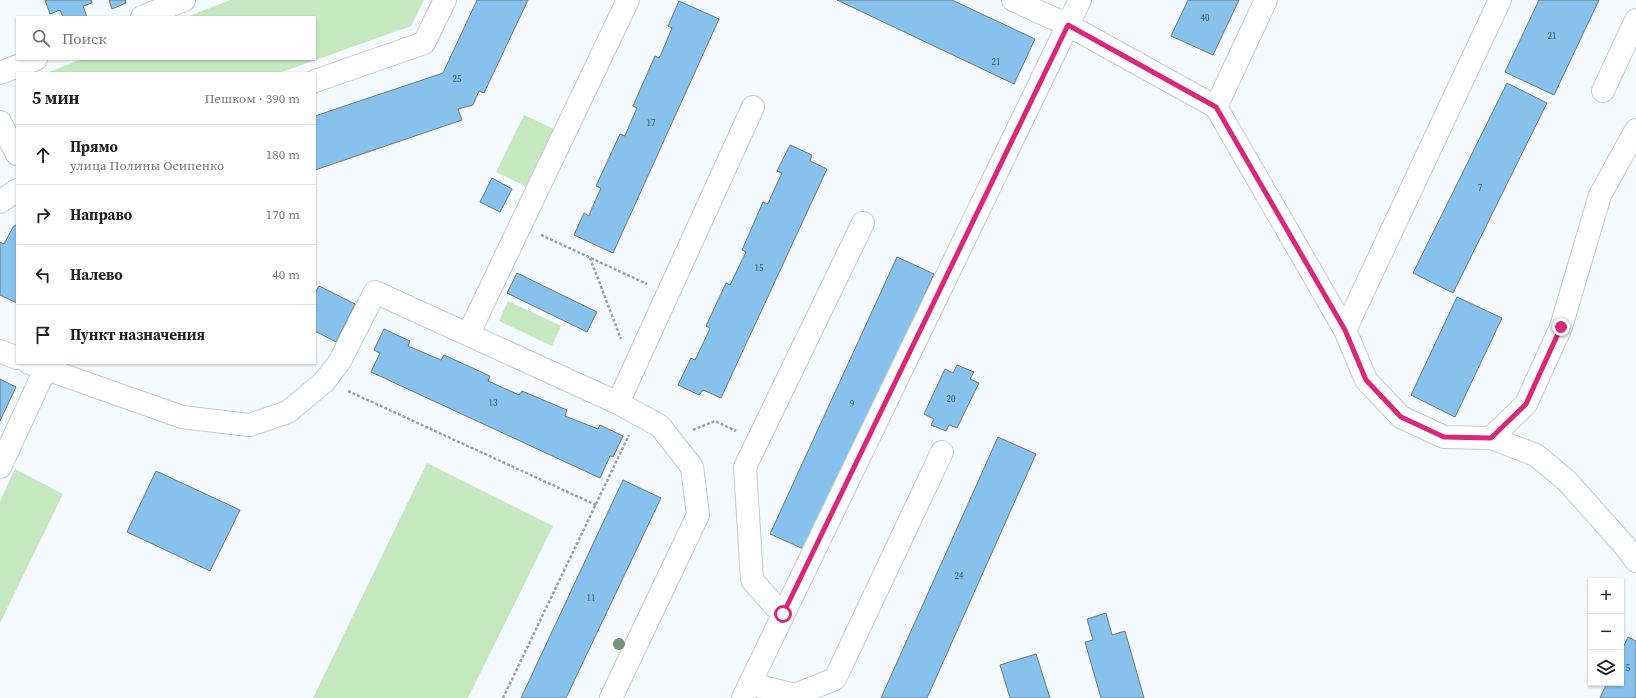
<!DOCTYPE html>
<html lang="ru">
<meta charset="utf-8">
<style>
:root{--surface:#fff;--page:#f2f2f2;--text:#222;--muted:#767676;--line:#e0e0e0}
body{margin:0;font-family:"Source Serif 4",serif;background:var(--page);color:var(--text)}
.controls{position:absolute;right:12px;bottom:12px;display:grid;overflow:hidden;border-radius:0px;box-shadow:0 1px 3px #0004}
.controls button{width:36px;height:36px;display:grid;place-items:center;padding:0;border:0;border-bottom:1px solid var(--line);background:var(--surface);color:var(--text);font:20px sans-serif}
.stop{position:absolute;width:12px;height:12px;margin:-9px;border:3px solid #db2777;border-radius:50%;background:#fff}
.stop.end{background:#db2777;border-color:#fff;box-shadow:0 1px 4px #0008}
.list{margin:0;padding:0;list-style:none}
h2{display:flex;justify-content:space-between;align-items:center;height:52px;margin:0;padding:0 16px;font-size:17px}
h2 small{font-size:13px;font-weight:400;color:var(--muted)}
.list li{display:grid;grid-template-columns:26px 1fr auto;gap:12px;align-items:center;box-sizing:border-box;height:60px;padding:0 16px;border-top:1px solid var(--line)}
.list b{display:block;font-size:15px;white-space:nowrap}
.list p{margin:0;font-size:13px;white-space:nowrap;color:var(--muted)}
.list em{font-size:13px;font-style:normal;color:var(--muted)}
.icon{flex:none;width:22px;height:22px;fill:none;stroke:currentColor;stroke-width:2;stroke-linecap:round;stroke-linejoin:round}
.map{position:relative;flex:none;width:1636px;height:698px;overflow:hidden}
.search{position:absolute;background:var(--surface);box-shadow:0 1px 3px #0004;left:16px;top:16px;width:300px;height:44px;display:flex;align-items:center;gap:10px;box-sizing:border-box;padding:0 14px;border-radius:0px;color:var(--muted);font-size:15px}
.panel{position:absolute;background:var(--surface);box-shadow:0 1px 3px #0004;left:16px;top:72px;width:300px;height:292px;border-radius:0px}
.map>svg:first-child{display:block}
.green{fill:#c5e8c1}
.building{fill:#87c2ed;stroke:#71777c}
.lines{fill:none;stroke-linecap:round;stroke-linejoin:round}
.minor-casing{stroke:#c6cdd2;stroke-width:24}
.path{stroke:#9ea2a6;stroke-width:2.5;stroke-dasharray:3 2;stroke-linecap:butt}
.minor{stroke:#fff;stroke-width:22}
.tree{fill:#769278}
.route{stroke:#db2777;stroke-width:5}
.labels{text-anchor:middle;stroke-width:3.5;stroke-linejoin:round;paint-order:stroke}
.number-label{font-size:9px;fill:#3c4c58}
</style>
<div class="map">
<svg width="1636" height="698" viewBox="0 0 1636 698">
<rect width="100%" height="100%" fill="#f4fafe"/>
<path class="green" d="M230,0H424L411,26L279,73H47L82,59H315V17H187Z
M524,115L556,130L529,188L496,172Z
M508,301L561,326L552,346L499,321Z
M427,463L553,526L468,698H313Z
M15,469L63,494L0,623V501Z"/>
<path class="building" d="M45,0H91L92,3L83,6L87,17H63L60,10L50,14Z
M109,0H125L126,3L112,9Z
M477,0H528L484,93L479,91L473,105L458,109L462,120L315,170V116L443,73Z
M837,0H952L1035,39L1014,84Z
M1188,0H1239L1213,55L1171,36Z
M1539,0H1599L1554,95L1505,72Z
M679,1L719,19L613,253L574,235L584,213L589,216L592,208L601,188L596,186L620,134L625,136L627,131L637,108L633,106L655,56L659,58L662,52L672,28L668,26Z
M1507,83L1547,103L1453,293L1413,273Z
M790,145L812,155L810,161L827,169L721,398L703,390L699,395L678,385L691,358L695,360L706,337L710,328L706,326L726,283L730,285L746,252L742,250L763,202L768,204L770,199L782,173L777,171Z
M492,178L512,189L500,212L480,202Z
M17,224V303L0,295V242L4,244L13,227Z
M897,257L934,274L808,551L770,534Z
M517,273L597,312L587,332L507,293Z
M319,286L355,304L336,342L315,331V293Z
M1457,297L1502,318L1455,417L1411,395Z
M384,329L410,341L408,346L441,360L444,355L490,376L488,381L519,395L522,391L567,410L565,416L598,429L600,425L623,436L613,457L610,456L600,478L371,372L380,353L374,350Z
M957,365L974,372L970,379L979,383L957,428L949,425L946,431L931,425L934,419L924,414L945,369L953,373Z
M0,379L16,387L0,421Z
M998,437L1036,454L927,698H881Z
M156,471L240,510L210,571L127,532Z
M623,480L661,498L566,698H521Z
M1106,613L1112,635L1125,631L1144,698H1101L1085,642L1093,640L1087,619Z
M1628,637L1636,641V698H1600L1607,683H1621V652Z
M1036,654L1050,698H1010L1000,665Z"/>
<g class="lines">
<defs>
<path id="minor" d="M1013,0L1068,25L1216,107L1266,0
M142,17L184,0
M0,73L36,59
M315,81L424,43L445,0
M1603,91L1636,20
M1216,107L1345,330L1500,0
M0,122L17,154
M0,202L17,190
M1345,330L1366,380L1401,417L1444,437L1491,438L1536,455L1567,481L1624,545L1636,561
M469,333L628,0
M0,351L17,358
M29,363L182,417L249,425L288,412L325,381L340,361L375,292L618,403L660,426L692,467L698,515L611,698
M618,403L753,107
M1491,438L1526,404L1561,327L1600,195L1636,130
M0,467L45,370
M783,615L752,580L745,467L863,223
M750,684L795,695L835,679L942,452
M743,698L1080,0"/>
</defs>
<use href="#minor" class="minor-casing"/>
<path class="path" d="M541,235L647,284
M590,258L621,339
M348,391L596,505
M693,430L715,421L736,431
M503,698L629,435"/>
<use href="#minor" class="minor"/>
</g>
<circle class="tree" cx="619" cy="644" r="6"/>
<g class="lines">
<path class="route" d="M783,614L1068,25L1216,107L1345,330L1366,380L1401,417L1444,437L1491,438L1526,404L1561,327"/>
</g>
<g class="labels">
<g class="number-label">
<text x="1205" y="21">40</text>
<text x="1552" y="39">21</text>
<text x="996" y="65">21</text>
<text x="457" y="82">25</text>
<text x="651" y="126">17</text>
<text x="1480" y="191">7</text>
<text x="759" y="271">15</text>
<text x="951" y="402">20</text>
<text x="493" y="406">13</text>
<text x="852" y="407">9</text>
<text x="959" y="579">24</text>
<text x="591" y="601">11</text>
<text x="1628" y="671">5</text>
</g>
</g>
</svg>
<div class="controls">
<button>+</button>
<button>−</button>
<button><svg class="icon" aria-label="layers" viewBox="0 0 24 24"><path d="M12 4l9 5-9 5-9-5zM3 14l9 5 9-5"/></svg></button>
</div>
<div class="stop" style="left:783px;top:614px"></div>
<div class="stop end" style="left:1561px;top:327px"></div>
<div class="search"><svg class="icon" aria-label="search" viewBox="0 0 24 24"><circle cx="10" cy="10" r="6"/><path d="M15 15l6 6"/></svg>Поиск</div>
<section class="panel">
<h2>5 мин<small>Пешком · 390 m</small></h2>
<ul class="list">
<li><svg class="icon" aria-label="ahead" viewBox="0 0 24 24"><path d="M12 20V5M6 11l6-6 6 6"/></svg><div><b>Прямо</b><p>улица Полины Осипенко</p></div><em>180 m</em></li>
<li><svg class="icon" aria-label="right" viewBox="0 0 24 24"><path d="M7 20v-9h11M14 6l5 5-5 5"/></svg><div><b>Направо</b></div><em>170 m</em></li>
<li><svg class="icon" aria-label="left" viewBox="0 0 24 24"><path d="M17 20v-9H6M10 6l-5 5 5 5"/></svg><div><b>Налево</b></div><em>40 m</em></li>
<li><svg class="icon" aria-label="arrive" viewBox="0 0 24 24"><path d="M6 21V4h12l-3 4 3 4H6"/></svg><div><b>Пункт назначения</b></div></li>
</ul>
</section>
</div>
